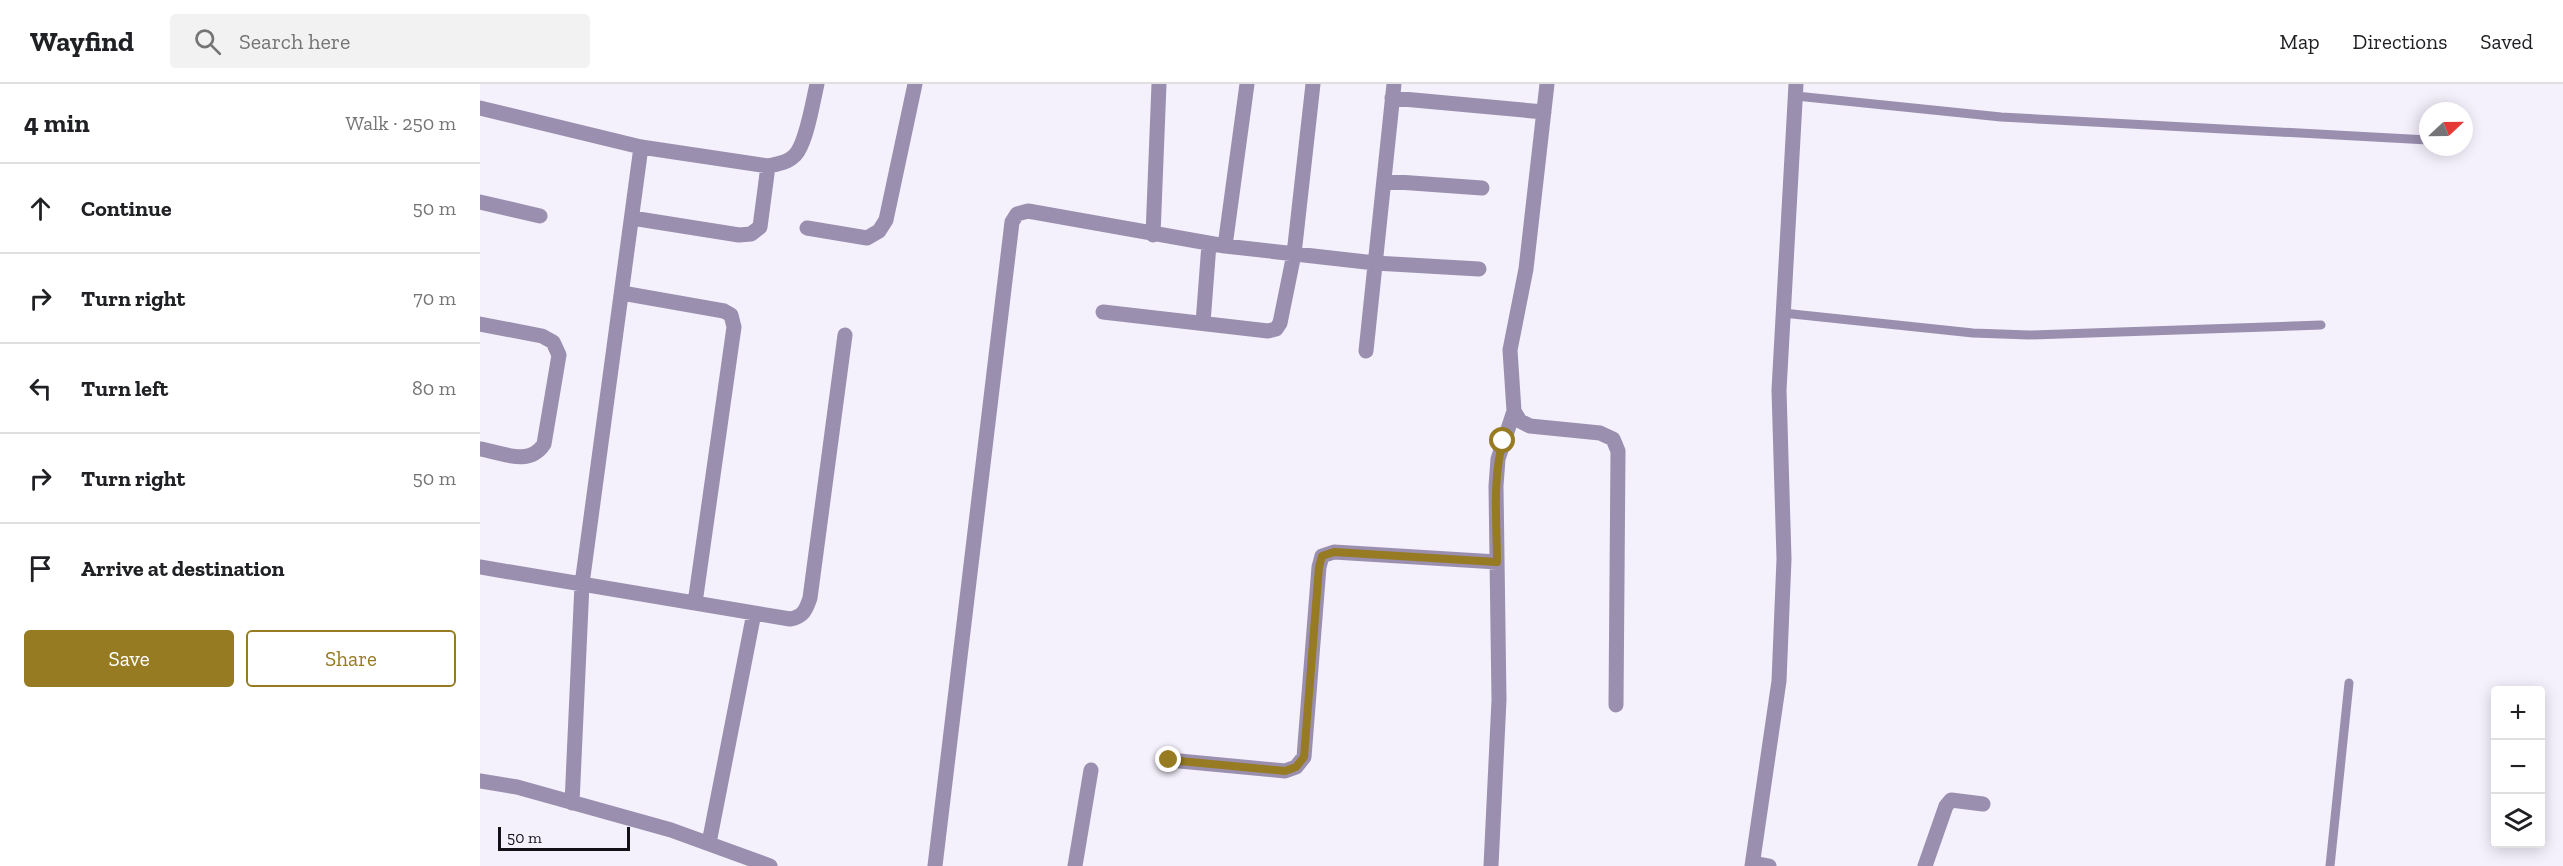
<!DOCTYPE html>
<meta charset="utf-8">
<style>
:root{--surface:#fff;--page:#f2f2f2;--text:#202124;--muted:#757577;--line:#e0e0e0;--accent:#967b23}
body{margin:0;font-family:"Zilla Slab",serif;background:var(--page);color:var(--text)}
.controls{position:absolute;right:18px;bottom:18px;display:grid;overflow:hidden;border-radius:6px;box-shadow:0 3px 15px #0003}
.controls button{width:54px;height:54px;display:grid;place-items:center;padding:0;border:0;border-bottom:2px solid var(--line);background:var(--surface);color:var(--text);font:30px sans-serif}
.compass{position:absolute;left:1939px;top:18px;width:54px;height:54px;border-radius:50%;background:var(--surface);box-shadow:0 3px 15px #0003;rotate:68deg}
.scale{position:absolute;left:18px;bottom:15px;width:132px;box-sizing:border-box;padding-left:6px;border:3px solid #131118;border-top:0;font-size:16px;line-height:21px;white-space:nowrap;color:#131118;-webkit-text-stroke:4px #f4f0fc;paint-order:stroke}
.stop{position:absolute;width:18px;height:18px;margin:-14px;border:4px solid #967b23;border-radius:50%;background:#fff}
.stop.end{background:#967b23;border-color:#fff;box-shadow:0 2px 6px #0008}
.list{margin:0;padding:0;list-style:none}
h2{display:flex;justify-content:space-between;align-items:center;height:78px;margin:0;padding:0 24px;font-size:26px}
h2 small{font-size:20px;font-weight:400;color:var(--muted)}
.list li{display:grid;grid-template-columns:39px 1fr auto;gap:18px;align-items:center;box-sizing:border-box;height:90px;padding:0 24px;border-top:2px solid var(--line)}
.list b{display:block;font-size:22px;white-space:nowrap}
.list em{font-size:20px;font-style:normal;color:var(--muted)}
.actions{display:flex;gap:12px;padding:18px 24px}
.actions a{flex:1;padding:14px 0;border:2px solid var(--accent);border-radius:6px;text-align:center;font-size:21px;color:var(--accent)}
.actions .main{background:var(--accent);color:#fff}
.icon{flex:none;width:33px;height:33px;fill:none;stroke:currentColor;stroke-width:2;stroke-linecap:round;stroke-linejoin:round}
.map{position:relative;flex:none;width:2083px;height:782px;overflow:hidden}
header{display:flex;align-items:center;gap:36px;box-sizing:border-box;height:84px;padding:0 30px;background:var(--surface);border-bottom:2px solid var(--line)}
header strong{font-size:28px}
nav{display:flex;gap:33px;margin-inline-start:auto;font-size:21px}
.search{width:420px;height:54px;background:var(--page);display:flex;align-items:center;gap:15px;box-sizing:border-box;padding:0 21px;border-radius:6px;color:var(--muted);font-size:22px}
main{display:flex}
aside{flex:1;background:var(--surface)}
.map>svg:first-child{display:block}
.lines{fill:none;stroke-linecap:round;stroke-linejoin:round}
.service{stroke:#9a8faf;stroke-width:9}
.minor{stroke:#9a8faf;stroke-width:15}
.route{stroke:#967b23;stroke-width:8}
</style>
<header>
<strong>Wayfind</strong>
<div class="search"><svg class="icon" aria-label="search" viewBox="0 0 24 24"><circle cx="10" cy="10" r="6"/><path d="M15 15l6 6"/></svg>Search here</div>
<nav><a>Map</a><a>Directions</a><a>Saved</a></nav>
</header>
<main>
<aside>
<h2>4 min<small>Walk · 250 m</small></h2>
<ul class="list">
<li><svg class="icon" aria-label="ahead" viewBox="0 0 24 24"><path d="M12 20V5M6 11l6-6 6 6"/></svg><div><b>Continue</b></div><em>50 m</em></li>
<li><svg class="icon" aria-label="right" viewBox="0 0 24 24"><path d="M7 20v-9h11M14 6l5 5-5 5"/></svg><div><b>Turn right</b></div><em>70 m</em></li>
<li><svg class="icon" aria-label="left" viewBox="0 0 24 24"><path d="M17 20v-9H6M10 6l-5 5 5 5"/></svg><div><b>Turn left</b></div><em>80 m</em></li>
<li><svg class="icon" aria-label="right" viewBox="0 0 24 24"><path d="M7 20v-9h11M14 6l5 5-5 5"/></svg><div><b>Turn right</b></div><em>50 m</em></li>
<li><svg class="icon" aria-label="arrive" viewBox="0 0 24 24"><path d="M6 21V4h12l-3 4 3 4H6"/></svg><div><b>Arrive at destination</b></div></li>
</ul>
<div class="actions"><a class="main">Save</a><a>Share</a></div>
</aside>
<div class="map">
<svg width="2083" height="782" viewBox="0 0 2083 782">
<rect width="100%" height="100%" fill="#f4f0fc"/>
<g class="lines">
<path class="service" d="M1316,12L1521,33L1948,56
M1303,229L1493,249L1549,251L1841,241
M1850,782L1869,599"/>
<path class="minor" d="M1067,0L1046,185L1030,266L1034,327L1040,337L1050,342L1120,349L1133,355L1138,367L1136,621
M912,14L1064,28
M0,24L161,63L288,82C297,80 307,79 314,72C326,62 333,17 337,0
M904,97L1002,104
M0,118L60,132
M152,134L259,151L271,150L280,143L288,82
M327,144L387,154L399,147L406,136L435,0
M673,151L679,0
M745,162L767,0
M142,209L244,227L251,231L254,243L215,519
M623,228L788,247L796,245L800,239L814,170L833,0
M723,239L729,160
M0,240L62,252L73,258L79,271L64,360C49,383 24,369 0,365
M886,267L914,0
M0,483L310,535C323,533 326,526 330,514L365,251
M689,676L805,687L816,683L824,673L839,483L842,472L854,468L1017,478
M0,697L37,703L191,746L290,782
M92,719L102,500L161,63
M229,759L274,529
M1273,779L1289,782
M455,782L532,138L537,130L548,127L745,162L895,179L999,185
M595,782L611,686
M1011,782L1019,616L1016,402L1018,375L1034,327
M1272,782L1299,597L1304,475L1299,306L1316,0
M1445,782L1466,722L1471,716L1503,720"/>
</g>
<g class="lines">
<path class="route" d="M689,676L805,687L816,683L824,673L839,483L842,472L854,468L1017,478C1017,438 1012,396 1023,357"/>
</g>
</svg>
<div class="controls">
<button>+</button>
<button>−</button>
<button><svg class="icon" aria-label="layers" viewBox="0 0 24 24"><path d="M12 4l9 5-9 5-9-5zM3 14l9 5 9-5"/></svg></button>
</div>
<svg class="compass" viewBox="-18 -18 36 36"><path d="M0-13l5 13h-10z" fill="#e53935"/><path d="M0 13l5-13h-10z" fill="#757577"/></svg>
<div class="scale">50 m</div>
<div class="stop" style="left:1023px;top:357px"></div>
<div class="stop end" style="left:689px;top:676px"></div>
</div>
</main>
